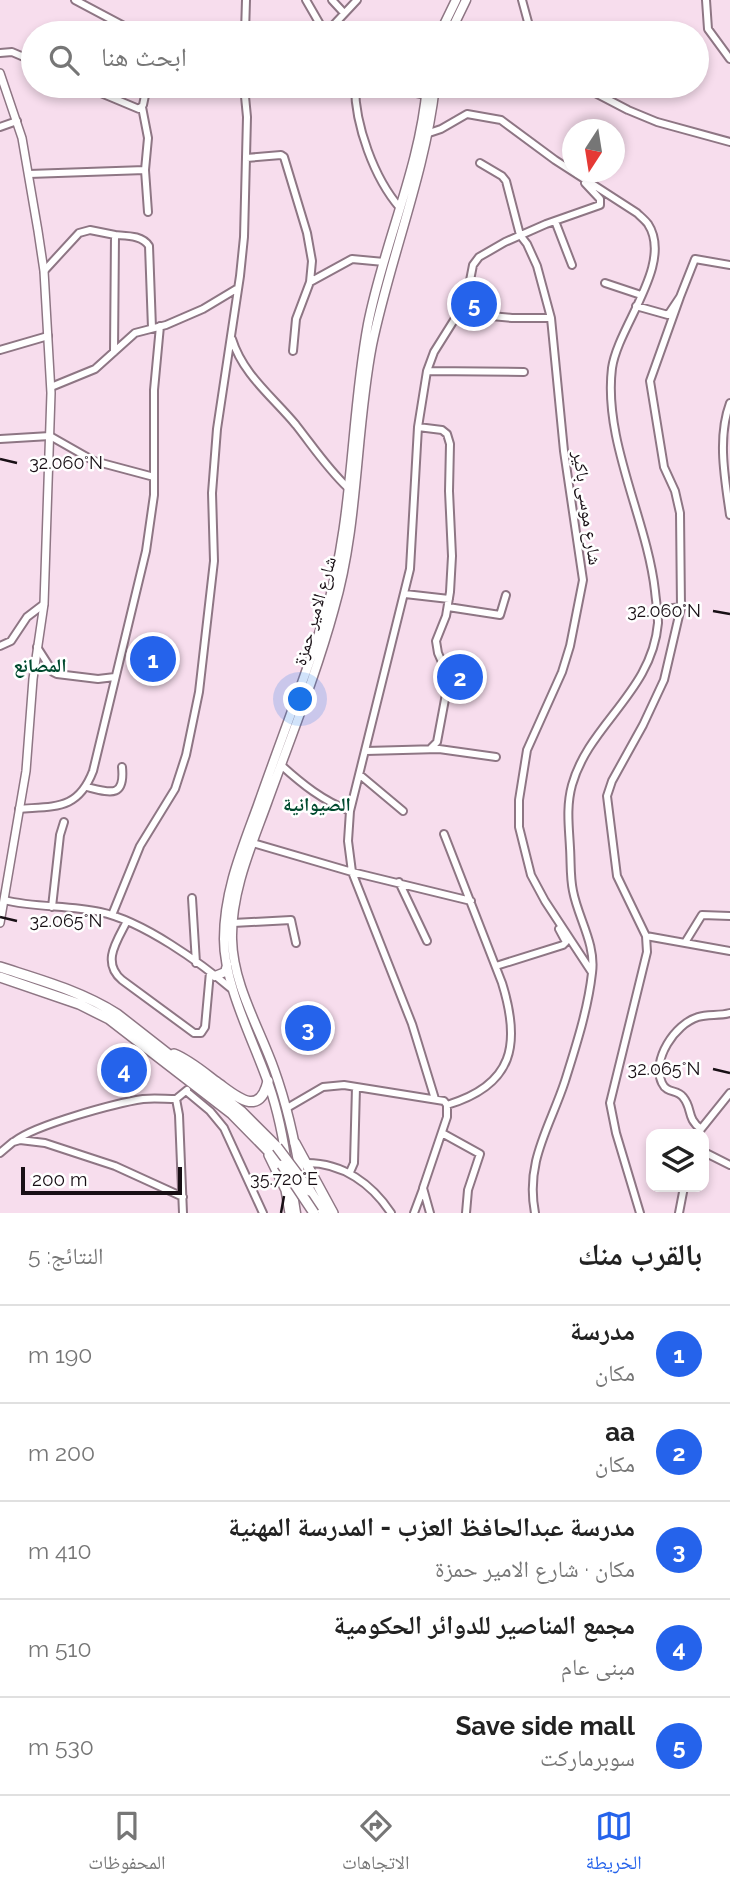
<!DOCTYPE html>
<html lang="ar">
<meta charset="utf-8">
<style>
:root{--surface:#fff;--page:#f6f6f6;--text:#222;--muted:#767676;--line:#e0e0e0;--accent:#2563eb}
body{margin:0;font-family:Raleway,"Noto Naskh Arabic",sans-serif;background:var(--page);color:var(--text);direction:rtl}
.controls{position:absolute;right:21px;bottom:21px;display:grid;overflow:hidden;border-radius:14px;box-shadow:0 4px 10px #0003}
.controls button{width:63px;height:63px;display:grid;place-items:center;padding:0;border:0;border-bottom:2px solid var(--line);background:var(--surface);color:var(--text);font:35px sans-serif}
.compass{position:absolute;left:562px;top:119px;width:63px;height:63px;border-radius:50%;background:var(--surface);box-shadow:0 4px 10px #0003;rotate:192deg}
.scale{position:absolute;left:21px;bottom:18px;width:161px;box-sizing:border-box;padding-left:7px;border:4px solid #180f15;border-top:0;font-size:19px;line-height:24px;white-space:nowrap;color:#180f15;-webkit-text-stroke:5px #fff;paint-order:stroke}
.you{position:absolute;left:301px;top:700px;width:24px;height:24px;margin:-18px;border:5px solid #fff;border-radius:50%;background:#1a73e8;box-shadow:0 0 0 10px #1a73e833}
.badge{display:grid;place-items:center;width:46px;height:46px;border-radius:50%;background:var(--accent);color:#fff;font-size:23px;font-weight:700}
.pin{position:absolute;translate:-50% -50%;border:4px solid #fff;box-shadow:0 2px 7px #0006}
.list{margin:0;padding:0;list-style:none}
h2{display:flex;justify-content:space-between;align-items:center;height:91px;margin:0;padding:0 28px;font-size:30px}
h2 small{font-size:23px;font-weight:400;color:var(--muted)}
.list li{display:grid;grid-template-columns:46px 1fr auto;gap:21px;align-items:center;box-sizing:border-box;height:98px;padding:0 28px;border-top:2px solid var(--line)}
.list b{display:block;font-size:26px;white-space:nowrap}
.list p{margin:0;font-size:23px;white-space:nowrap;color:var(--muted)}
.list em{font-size:23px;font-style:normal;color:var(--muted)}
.icon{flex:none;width:38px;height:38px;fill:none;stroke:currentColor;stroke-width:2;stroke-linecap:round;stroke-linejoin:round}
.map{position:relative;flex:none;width:730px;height:1213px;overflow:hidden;direction:ltr}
.search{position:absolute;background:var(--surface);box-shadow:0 4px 10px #0003;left:21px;right:21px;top:21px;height:77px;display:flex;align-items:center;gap:18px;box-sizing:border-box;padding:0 24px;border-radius:38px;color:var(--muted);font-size:26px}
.sheet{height:581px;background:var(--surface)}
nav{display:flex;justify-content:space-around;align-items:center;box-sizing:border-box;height:98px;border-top:2px solid var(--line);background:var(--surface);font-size:19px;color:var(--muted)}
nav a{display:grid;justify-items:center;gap:4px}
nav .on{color:var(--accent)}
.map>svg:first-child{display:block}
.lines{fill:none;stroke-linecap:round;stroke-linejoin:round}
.minor-casing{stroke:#8e7684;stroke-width:10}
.tertiary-casing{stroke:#8e7684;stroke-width:10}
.secondary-casing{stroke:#8e7684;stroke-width:11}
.primary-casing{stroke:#8e7684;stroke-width:12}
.minor{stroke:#fff;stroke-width:6}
.tertiary{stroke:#fff;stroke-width:7}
.secondary{stroke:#fff;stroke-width:8}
.primary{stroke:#fff;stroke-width:9}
.primary-bridge-casing{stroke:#8e7684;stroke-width:12;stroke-linecap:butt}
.primary-bridge{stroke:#fff;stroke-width:9}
.ticks{fill:none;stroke:#180f15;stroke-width:2.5}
.labels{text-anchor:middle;stroke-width:5;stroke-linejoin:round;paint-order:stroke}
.street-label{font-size:18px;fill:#180f15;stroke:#fff}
.neighbourhood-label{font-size:19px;font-weight:bold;fill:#004a2f;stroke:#fff}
.ticks-label{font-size:18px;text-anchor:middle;fill:#180f15;stroke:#fff;stroke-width:5;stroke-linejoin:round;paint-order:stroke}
</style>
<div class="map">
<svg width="730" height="1213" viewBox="0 0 730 1213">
<rect width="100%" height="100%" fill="#f7dded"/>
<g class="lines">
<defs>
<path id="minor" d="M75,0L137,33
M306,0L321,26L332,33
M332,0L344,13
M522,0L531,33
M706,0L708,29L730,59
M328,31L357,0
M245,33L246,0
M0,53L12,52L33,61
M84,86L139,109L143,105L147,86
M355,86C355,125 374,178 400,208
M582,86L628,110L657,122L730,142
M355,89L412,92L426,95
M0,127L17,121
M429,133L441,129L467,114L501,120L555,160L637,213C640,216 645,220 648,224C674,264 618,326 612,368C603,441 647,519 655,591C656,602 658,612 658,623C652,692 589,724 572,785C566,807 569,827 570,848C571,863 570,877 573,891C578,918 596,944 592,973C588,1009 576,1046 565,1081C550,1127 525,1161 535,1213
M246,158L281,155L284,157L307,233L312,261L310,282L296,319L293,351
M480,163L502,176L506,181L520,235L527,244L537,266L551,318L564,451L583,580L570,646L562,672L527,750L519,800V827L531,875L545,901L591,971
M145,170L148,212
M29,174L145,170L148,138L142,107
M555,221L572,265
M115,235C126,236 142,235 149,246L152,328
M44,271L79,233L90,230L115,235L114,352
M310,282L352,259L384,262
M605,283L641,295
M636,306L668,315L680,297L695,259L730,265
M459,313L512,318H551
M232,339C243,375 273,397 296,425C314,448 327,468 348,488
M0,350L48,336
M427,371L524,372
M51,387L95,369L135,333L166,325L203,309L238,288
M730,403C717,438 725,479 730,515
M418,427L442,430L447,434L450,444L449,491L452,556L450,592L446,616L436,641L438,653L449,678L437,742L431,748
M0,439L50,436L94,461L154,477
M405,594L449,599
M448,607L500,615L506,595
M658,610L681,607
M0,646L11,641L27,617L44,604
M37,647L53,672L57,674L98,679L115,677
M366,751L439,749L496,757
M281,765C302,784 323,801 350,811
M360,775L403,811
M87,787C111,793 125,798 122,767
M19,809C56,806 78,810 93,771L146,551L154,495V390L160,326
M444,834L502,983C521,1044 514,1085 447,1105
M253,843L352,872L471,901
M399,882L427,941
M192,898L196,963
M4,900C36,908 69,905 100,912C143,921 201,963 234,991
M52,907L60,835L64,822
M112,915L140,846L175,789L186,755L199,692L214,561L212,493L217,429L240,276L244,237L247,117L244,86
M127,921C117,941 101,962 122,980L194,1033H201L205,1027L210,972
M233,923L291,920L296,943
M646,936L730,951
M686,941L702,915L730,916
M496,966L563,945L566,942L559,929
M186,1091L210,1111L224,1128L263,1213
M435,1099L412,1024L352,872L348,841L350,811L410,569L418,427L427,371L434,352L466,301L473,265L479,257L505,242L546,224L600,205V199L585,183
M287,1108L323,1087L344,1085L444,1101L447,1105V1117L423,1188L430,1213
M701,1129C686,1118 693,1109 683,1097C677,1089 667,1094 662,1083C651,1060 675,1024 698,1017C708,1014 719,1016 730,1013
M442,1133L480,1154L468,1190L466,1213
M697,1134L730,1093
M15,1141C35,1125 116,1103 143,1099C154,1098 165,1099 176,1099
M704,1152L730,1165
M0,1153L13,1142L20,1140L45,1143L115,1166L183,1197
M307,1163C343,1163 372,1184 391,1213
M350,1172L354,1163L356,1087
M183,1213L179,1115L176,1099L187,1090
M414,1213L423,1189
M640,1213L616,1133L610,1103L647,952L646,936L617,876L607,796L612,781L643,725L664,680L681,607L680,513L675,491L664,467L650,381L680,297
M679,1213L684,1187"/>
<path id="tertiary" d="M0,73L22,138L38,231L44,271L51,393L44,604L33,679L26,771L0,923"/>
<path id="secondary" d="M440,33L456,0
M450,33L466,0
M215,976L225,972L227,965
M286,1158C282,1131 276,1103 266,1077C251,1036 224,983 224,939C224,891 242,849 258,805C280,742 305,679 325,615C354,521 350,420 368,324C384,243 420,168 427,86
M301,1179C295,1141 287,1105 274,1069C259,1027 233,985 232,939C231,892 251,847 267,803C290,739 316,675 334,609C359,523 355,433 372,345C390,258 425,174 435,86
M291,1181L296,1213"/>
<path id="primary" d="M0,967C40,980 81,991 117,1014L241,1111L277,1147
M0,977L79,1004L109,1019L232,1114L282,1165
M174,1054C189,1060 202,1071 215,1081C234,1094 259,1120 268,1081
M295,1143L333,1213
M269,1155L286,1190L290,1213
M310,1191L324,1213"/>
</defs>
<use href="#minor" class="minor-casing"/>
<use href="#tertiary" class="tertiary-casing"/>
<use href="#secondary" class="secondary-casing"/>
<use href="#primary" class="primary-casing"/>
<use href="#minor" class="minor"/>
<use href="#tertiary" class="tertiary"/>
<use href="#secondary" class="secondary"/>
<use href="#primary" class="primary"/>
<defs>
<path id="primary-bridge" d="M277,1147L310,1191
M282,1165L314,1213"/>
</defs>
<use href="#primary-bridge" class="primary-bridge-casing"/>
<use href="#primary-bridge" class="primary-bridge"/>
</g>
<path class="ticks" d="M0,459L17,463M713,611L730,614M0,917L17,921M713,1069L730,1073M281,1213L284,1196"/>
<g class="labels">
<g class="street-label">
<text transform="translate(587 508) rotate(82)" y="6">شارع موسى باكير</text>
<text transform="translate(315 611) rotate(-74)" y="6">شارع الامير حمزة</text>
</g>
<g class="neighbourhood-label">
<text x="40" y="672">المصانع</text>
<text x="317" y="811">الصيوانية</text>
</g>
</g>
<g class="ticks-label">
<text x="66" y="469">32.060°N</text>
<text x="664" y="617">32.060°N</text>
<text x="66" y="927">32.065°N</text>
<text x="664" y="1075">32.065°N</text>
<text x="284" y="1185">35.720°E</text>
</g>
</svg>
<div class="controls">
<button><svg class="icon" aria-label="layers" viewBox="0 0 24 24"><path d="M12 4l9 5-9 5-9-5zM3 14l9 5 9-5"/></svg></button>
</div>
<svg class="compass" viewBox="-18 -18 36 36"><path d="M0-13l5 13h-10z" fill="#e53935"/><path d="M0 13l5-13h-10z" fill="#767676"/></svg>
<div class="scale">200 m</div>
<div class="you"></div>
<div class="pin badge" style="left:153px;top:659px">1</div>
<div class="pin badge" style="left:460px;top:677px">2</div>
<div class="pin badge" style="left:308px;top:1028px">3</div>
<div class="pin badge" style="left:124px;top:1070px">4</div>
<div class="pin badge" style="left:474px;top:304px">5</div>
<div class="search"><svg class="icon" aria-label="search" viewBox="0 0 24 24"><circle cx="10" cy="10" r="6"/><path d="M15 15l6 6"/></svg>ابحث هنا</div>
</div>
<section class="sheet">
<h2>بالقرب منك<small>النتائج: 5</small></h2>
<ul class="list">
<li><span class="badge">1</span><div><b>مدرسة</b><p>مكان</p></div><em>190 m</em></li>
<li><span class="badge">2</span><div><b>aa</b><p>مكان</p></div><em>200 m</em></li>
<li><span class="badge">3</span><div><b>مدرسة عبدالحافظ العزب - المدرسة المهنية</b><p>مكان · شارع الامير حمزة</p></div><em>410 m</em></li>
<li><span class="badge">4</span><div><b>مجمع المناصير للدوائر الحكومية</b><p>مبنى عام</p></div><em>510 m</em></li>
<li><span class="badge">5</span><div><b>Save side mall</b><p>سوبرماركت</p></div><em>530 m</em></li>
</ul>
</section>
<nav>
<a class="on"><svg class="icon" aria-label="map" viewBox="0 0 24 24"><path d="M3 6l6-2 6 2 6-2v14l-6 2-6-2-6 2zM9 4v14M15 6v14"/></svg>الخريطة</a>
<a><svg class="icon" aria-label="directions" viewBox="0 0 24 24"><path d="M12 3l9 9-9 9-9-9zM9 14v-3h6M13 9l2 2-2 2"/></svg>الاتجاهات</a>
<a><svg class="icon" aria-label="saved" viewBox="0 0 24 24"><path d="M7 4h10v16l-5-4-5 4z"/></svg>المحفوظات</a>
</nav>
